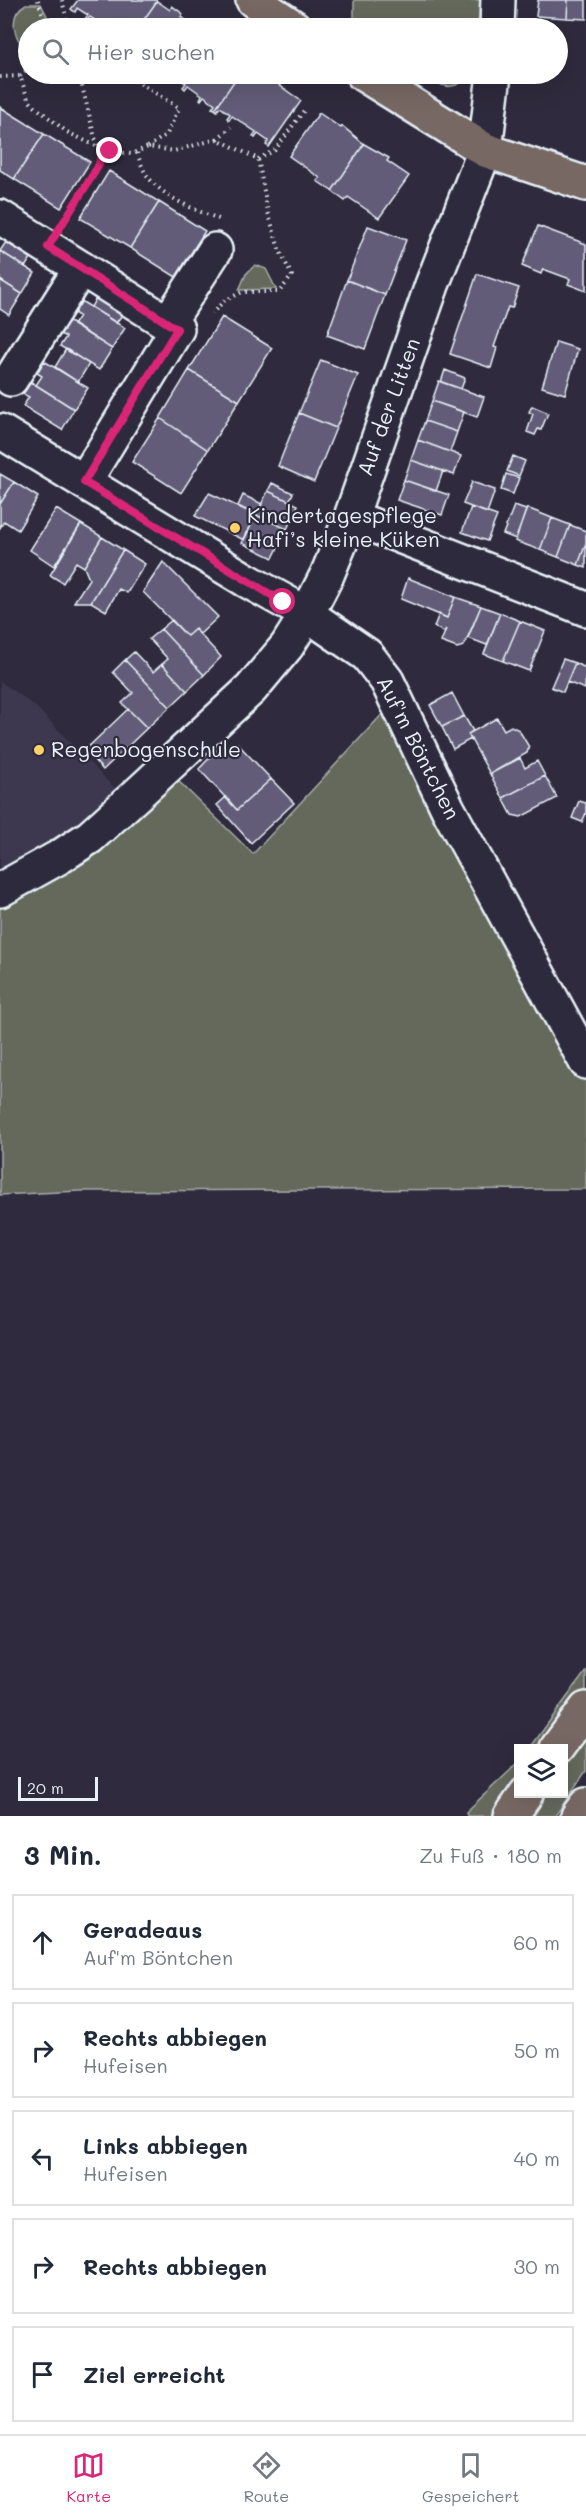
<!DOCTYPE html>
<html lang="de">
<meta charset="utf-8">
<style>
:root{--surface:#fff;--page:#f6f6f7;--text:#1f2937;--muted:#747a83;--line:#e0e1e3;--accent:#db2777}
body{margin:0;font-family:Mali,sans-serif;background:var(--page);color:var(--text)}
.controls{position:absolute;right:18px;bottom:18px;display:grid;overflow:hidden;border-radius:0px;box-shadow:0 6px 24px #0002}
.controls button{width:54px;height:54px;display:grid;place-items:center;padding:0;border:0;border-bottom:2px solid var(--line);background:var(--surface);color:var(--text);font:30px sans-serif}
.scale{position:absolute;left:18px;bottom:15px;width:80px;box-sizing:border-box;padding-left:6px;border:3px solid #e8f1f8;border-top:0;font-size:16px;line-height:21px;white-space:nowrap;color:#e8f1f8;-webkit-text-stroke:4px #2f2a3d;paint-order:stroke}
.stop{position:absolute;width:18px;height:18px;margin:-14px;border:4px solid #db2777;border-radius:50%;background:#fff}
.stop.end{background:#db2777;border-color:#fff;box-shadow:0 2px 6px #0008}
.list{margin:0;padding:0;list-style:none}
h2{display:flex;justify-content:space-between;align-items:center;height:78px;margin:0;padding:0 24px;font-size:26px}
h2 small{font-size:20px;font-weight:400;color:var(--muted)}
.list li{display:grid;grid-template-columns:39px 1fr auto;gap:18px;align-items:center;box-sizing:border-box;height:96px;margin:0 12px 12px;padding:0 12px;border:2px solid var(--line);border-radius:0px}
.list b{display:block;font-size:22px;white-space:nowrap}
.list p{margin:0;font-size:20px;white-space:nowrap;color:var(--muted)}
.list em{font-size:20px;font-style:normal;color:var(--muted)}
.icon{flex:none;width:33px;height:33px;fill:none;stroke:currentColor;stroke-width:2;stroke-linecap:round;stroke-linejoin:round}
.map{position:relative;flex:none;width:586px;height:1816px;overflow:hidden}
.search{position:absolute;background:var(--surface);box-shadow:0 6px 24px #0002;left:18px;right:18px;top:18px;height:66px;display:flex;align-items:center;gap:15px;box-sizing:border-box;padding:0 21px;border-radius:33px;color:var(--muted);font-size:22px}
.sheet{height:618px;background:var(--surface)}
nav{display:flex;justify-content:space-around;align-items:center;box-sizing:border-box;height:84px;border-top:2px solid var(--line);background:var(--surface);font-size:16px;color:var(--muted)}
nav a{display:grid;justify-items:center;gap:3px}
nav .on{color:var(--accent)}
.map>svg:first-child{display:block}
.built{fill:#3e394f}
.green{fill:#65695b;stroke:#a6adaa;stroke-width:1.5}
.building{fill:#625b78;stroke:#e8f1f8;stroke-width:1.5}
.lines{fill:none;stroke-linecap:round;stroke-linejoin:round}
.minor-casing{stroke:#e8f1f8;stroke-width:38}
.major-casing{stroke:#e8f1f8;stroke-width:38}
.path{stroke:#e8f1f8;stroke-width:4;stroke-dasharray:1.5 4.5;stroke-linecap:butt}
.minor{stroke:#2f2a3d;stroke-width:33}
.major{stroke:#776864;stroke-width:33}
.route{stroke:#db2777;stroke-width:8}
.poi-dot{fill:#ffd166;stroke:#2f2a3d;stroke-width:2}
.labels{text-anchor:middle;stroke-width:4.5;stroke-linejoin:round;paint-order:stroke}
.street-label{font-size:21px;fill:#e8f1f8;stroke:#2f2a3d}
.poi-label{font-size:21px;fill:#e8f1f8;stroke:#2f2a3d;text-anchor:start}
</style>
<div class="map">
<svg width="586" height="1816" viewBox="0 0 586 1816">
<rect width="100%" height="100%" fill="#2f2a3d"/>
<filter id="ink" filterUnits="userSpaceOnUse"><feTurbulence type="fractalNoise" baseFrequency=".0167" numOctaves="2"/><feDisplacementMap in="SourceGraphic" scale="12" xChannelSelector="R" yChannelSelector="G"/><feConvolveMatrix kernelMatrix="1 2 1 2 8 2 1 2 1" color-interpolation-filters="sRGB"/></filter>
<g filter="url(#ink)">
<path class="built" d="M0,681L36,707L120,794L54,853L0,878Z"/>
<path class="green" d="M354,0H480L478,28H354Z
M26,4H41L49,20L50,28H28V49C12,39 8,14 26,4Z
M422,74H471C452,94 443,87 422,74Z
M255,265L266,269L276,289L239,290L246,274Z
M387,709L586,1065V1189L80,1191L0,1195V891L168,771L253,854Z
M586,1671V1711L559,1748H530Z
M586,1731V1771L555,1816H530L545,1794H564V1765Z
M518,1763V1794L511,1816H467L466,1812Z"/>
<path class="building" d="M78,0H156L157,1L138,28H107L90,17L87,20L85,19L88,15L77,8L75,12L71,9Z
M538,0H568L567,18L536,16Z
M568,0H586V19L567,18Z
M157,1L170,10L172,6L183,14L181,17L198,28H138Z
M173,74H239L215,109L212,108L215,104L204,96L201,100L200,99L202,95L188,85L185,89L183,87L186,83L175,76L173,80L170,78Z
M239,74H261L268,78L270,75L281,82L279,85L301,101L269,147L266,145L268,141L258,134L255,138L253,136L256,132L232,116L229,120L227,118L230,114L220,107L217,111L215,109Z
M0,107L44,134L14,179L0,170Z
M319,113L341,128L342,126L364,144L332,191L317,181L320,178L289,156Z
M44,134L90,162L61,208L14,179Z
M364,144L389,158L387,161L409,176L379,218L348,197L345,201L332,191Z
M109,171L159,202L130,248L80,218Z
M159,202L205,231L176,277L130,248Z
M368,226L406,240L385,295L347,280Z
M538,226L586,244V291L568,284L570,279L543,269L541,274L522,266Z
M6,242L31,258L25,267L0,251Z
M0,251L35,273L22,294L0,280Z
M477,274L519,288L512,308L508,307L494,347L497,348L491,368L450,354Z
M0,280L22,294L9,315L0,309Z
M347,280L385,295L365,349L327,335Z
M96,298L122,315L116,323L91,307Z
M81,301L125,328L112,349L73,325L79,316L74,313Z
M222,317L272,348L239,401L189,370Z
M68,321L112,349L99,370L60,346L66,337L60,334Z
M556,342L578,349L565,394L542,387Z
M66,349L89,364L78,382L55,367Z
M321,360L358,375L336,428L299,413Z
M44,361L88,388L74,409L36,385L42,376L37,373Z
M189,370L239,401L208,450L160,418Z
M445,370L465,378L461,389L441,382Z
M439,381L484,397L477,417L432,401Z
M31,382L74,409L62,430L23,406L29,397L23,394Z
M432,401L464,412L457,432L425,421Z
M532,406L548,413L541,430L538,429L535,435L527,432L533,414L529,412Z
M299,413L336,428L314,482L278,466Z
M160,418L208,450L181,493L132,462Z
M425,421L457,432L450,452L418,440Z
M418,440L461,456L454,475L411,460Z
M513,456L525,461L519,476L507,471Z
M411,460L443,471L436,491L404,480Z
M0,474L14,482L0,504Z
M506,474L519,478L513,494L501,490Z
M404,480L449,495L442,515L397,500Z
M14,482L38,497L18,530L4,521L0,528V504Z
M472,482L495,490L487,513L463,504Z
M272,483L293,493L289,501L268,491Z
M268,491L298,505L287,529L256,515Z
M209,493L256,515L244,540L195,516Z
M243,495L262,504L256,515L238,506Z
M514,506L526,510L516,539L503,534Z
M471,507L497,516L487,541L462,532Z
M527,508L552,518L540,550L515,541Z
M56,509L81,524L54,566L30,550Z
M256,515L287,529L273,558L242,543Z
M552,518L570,525L558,557L540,550Z
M81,524L102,537L84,567L76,562L63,583L50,575Z
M570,525L586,531V543L578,565L558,557Z
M102,537L123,550L91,602H74L89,579L84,567Z
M586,543V568L578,565Z
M123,550L145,564L127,593L119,589L106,611L91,602Z
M163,562L218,617L200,634L195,629L187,636L143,592Z
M408,578L455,597L447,618L401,599Z
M455,597L481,606L464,646L457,648L441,642L446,629L444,632L434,627L439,614L447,618Z
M481,606L500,613L487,645L468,638Z
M500,613L520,621L503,661L484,654Z
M172,620L187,636L195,629L221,657L204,675L161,629Z
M520,621L545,631L529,671L503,661Z
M161,629L204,675L187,691L162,664L168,659L149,639Z
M134,652L153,672L162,664L187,691L170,707L125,660Z
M563,659L575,663L563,692L551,687Z
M125,660L170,707L147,728L122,703L133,693L113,672Z
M575,663L586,668L585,689L567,682Z
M452,693L464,716L442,727L430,705Z
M128,709L147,728L103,770L85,750Z
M464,716L473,731L468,734L471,739L453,749L442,727Z
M497,718L504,730L511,726L519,730L529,747L527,753L490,774L468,734Z
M237,743L271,779L237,810L199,769L218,749L224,746L229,751Z
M520,758L525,768L537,761L545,776L503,798L490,774Z
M545,776L557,798L521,817L512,815L503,798Z
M271,779L294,803L251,843L217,805L226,797L237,810Z
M579,801L586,803V813L582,822L572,818Z"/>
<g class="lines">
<defs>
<path id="minor" d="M497,28L498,0
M0,217L177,329L84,482
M168,323L215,250
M11,379L81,268
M0,431L246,580L307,614L367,655L387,681L448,809L586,1062
M351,517L586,609
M0,890L61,856L90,837L142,790L251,689L287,646L307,614L327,575L351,517L432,285L485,150L494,74"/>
<path id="major" d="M253,0L295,28
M363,74L485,150L586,184
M557,1748L586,1709
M511,1816L526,1794
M578,1816L586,1805"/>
</defs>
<use href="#minor" class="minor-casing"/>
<use href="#major" class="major-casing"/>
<path class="path" d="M38,0L47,28
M62,0L69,28
M125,74L179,108L167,134L148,147
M20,76L28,69
M0,77L20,76L28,99L33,105L67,132L102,149L131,154L148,147L174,151L217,139L258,159L268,212L279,249L292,276L279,292H242L224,301L212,313
M217,139L231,127
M137,153C140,160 142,168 146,174C161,197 197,211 222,220
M258,159L275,150L305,109
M63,223L102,158V149L95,138L79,74"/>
<use href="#minor" class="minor"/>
<use href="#major" class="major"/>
</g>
</g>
<g class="lines" filter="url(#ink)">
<path class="route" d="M110,151L102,149L99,165L48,247L177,329L84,482L283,602"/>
</g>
<g class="poi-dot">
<circle cx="235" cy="528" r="6"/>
<circle cx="39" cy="750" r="6"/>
</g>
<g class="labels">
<g class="street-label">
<text transform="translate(389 407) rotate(-70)" y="7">Auf der Litten</text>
<text transform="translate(418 748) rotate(63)" y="7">Auf'm Böntchen</text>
</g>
<g class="poi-label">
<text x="247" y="523">Kindertagespflege<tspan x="247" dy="24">Hafi’s kleine Küken</tspan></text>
<text x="51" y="757">Regenbogenschule</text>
</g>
</g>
</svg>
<div class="controls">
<button><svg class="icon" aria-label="layers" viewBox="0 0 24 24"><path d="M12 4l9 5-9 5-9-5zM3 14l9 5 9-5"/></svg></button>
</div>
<div class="scale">20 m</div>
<div class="stop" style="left:283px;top:602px"></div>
<div class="stop end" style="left:110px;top:151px"></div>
<div class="search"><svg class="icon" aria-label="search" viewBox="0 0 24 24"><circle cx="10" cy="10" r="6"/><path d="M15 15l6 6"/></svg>Hier suchen</div>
</div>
<section class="sheet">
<h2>3 Min.<small>Zu Fuß · 180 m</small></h2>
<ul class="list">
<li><svg class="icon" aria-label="ahead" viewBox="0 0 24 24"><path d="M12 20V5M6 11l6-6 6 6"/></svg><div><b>Geradeaus</b><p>Auf'm Böntchen</p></div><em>60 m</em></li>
<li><svg class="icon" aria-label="right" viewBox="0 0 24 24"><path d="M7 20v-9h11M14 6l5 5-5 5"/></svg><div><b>Rechts abbiegen</b><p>Hufeisen</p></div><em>50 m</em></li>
<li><svg class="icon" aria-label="left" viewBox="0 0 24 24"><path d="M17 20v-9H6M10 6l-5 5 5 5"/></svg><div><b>Links abbiegen</b><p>Hufeisen</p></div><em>40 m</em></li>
<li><svg class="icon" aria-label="right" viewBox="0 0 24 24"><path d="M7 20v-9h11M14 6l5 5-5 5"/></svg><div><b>Rechts abbiegen</b></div><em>30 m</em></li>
<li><svg class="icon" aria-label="arrive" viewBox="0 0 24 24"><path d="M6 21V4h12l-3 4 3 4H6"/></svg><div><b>Ziel erreicht</b></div></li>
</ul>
</section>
<nav>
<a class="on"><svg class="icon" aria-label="map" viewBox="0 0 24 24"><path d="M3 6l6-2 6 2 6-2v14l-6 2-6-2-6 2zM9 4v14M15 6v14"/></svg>Karte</a>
<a><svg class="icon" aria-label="directions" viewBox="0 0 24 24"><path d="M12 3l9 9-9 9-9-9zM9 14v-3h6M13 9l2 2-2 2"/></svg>Route</a>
<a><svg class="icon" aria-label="saved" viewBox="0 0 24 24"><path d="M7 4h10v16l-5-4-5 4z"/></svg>Gespeichert</a>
</nav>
